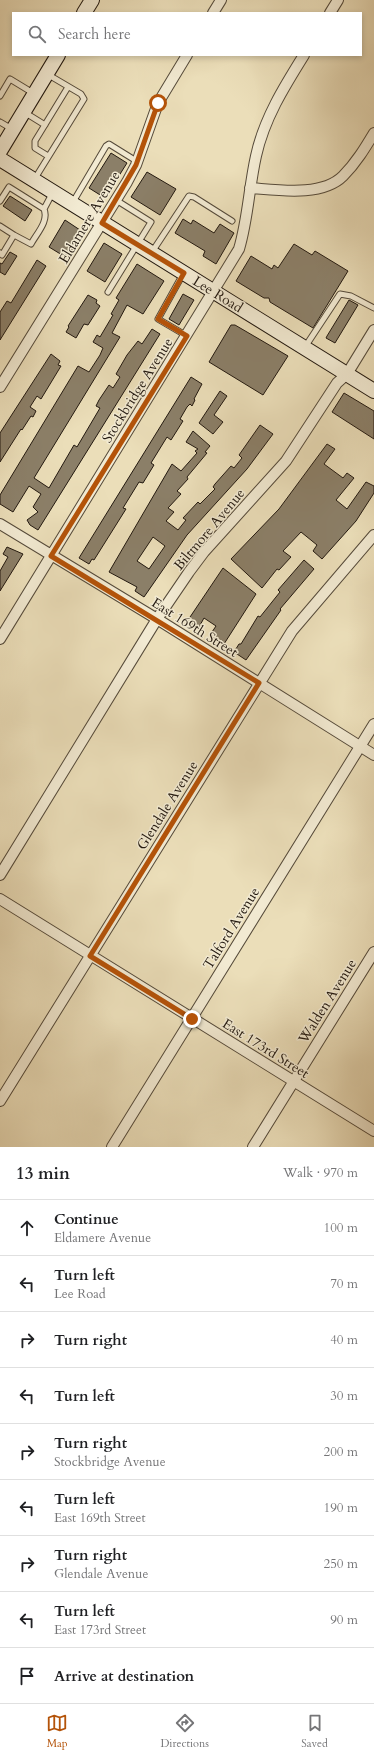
<!DOCTYPE html>
<meta charset="utf-8">
<style>
:root{--surface:#fff;--page:#f6f6f6;--text:#202124;--muted:#757577;--line:#e0e0e0;--accent:#b45309}
body{margin:0;font-family:Cardo,serif;background:var(--page);color:var(--text)}
.stop{position:absolute;width:12px;height:12px;margin:-9px;border:3px solid #b45309;border-radius:50%;background:#fff}
.stop.end{background:#b45309;border-color:#fff;box-shadow:0 1px 4px #0008}
.list{margin:0;padding:0;list-style:none}
h2{display:flex;justify-content:space-between;align-items:center;height:52px;margin:0;padding:0 16px;font-size:17px}
h2 small{font-size:13px;font-weight:400;color:var(--muted)}
.list li{display:grid;grid-template-columns:26px 1fr auto;gap:12px;align-items:center;box-sizing:border-box;height:56px;padding:0 16px;border-top:1px solid var(--line)}
.list b{display:block;font-size:15px;white-space:nowrap}
.list p{margin:0;font-size:13px;white-space:nowrap;color:var(--muted)}
.list em{font-size:13px;font-style:normal;color:var(--muted)}
.icon{flex:none;width:22px;height:22px;fill:none;stroke:currentColor;stroke-width:2;stroke-linecap:round;stroke-linejoin:round}
.map{position:relative;flex:none;width:374px;height:1147px;overflow:hidden}
.search{position:absolute;background:var(--surface);box-shadow:0 2px 6px #0003;left:12px;right:12px;top:12px;height:44px;display:flex;align-items:center;gap:10px;box-sizing:border-box;padding:0 14px;border-radius:0px;color:var(--muted);font-size:15px}
.sheet{height:556px;background:var(--surface)}
nav{display:flex;justify-content:space-around;align-items:center;box-sizing:border-box;height:56px;border-top:1px solid var(--line);background:var(--surface);font-size:11px;color:var(--muted)}
nav a{display:grid;justify-items:center;gap:2px}
nav .on{color:var(--accent)}
.map>svg:first-child{display:block}
.building{fill:#8b7f68;stroke:#231910;fill-rule:evenodd}
.lines{fill:none;stroke-linecap:round;stroke-linejoin:round}
.service-casing{stroke:#554a3a;stroke-width:7}
.minor-casing{stroke:#554a3a;stroke-width:12}
.secondary-casing{stroke:#231910;stroke-width:16}
.service{stroke:#f2ead2;stroke-width:5}
.minor{stroke:#f2ead2;stroke-width:10}
.secondary{stroke:#f2ead2;stroke-width:14}
.route{stroke:#b45309;stroke-width:5}
.labels{text-anchor:middle;stroke-width:3;stroke-linejoin:round;paint-order:stroke}
.street-label{font-size:14px;fill:#231910;stroke:#f2ead2}
</style>
<div class="map">
<svg width="374" height="1147" viewBox="0 0 374 1147">
<rect width="100%" height="100%" fill="#ebdeb9"/>
<filter id="stains"><feTurbulence type="fractalNoise" baseFrequency=".005" numOctaves="4"/><feColorMatrix values="0 0 0 0 .2 0 0 0 0 .09 0 0 0 0 .02 0 0 0 .5 -.17"/></filter>
<radialGradient id="worn" r=".72"><stop offset=".6" stop-color="#630" stop-opacity="0"/><stop offset="1" stop-color="#630" stop-opacity=".3"/></radialGradient>
<path class="building" d="M111,153L127,163L105,198L89,188Z
M147,172L176,189L160,215L131,197Z
M10,196L32,210L25,221L3,206Z
M183,219L191,224L193,220L214,233L220,224L234,233L216,264L203,256L205,251L175,233Z
M65,220L83,232L67,258L49,247Z
M104,243L122,254L105,282L87,271Z
M294,244L312,255L315,251L348,271L313,328L270,302L269,298H264L236,281L251,256L272,269L274,265L278,268Z
M10,252L17,256L5,275L0,272V263L2,264Z
M37,260L46,266L0,340V312L7,301L11,303Z
M137,264L164,281L143,314L127,305L112,333L120,337L34,478L49,488L74,445L77,447L100,408L96,406L99,400L109,385L113,388L120,377L116,374L127,355L138,341L142,344L152,329L160,334L38,530L30,525L27,520L38,512L33,507L41,494L29,486L13,512L0,504V495L78,366L89,372L100,355L103,348L93,342L97,335L100,337L113,315L111,314L119,300L116,298Z
M183,294L194,300L179,325L169,319Z
M88,295L97,300L96,303L100,306L88,325L84,324L76,338L66,332L69,327L68,326Z
M349,300L358,305L335,343L326,338L327,336Z
M231,325H235L288,356L263,395L209,362Z
M51,354L60,361L58,365L61,366L41,399L37,396L30,407L36,411L33,417L31,416L22,430L21,429L0,462V433Z
M191,377L202,384L194,399L195,400L192,406L190,404L187,407L180,419L183,421L171,440L167,437L151,463L154,465L143,483L139,482L123,508L126,509L94,560L92,559L89,564L79,558Z
M220,391L227,396L214,415L223,422L213,434L199,423Z
M344,393L374,411V439L332,412Z
M260,425L273,434L247,469L187,535L144,597L135,591L137,587L109,572L172,464L181,471L197,453L195,451L198,449L186,442L193,431L210,446L205,452L207,453L187,477L188,479L177,491L181,494L168,508L174,512L166,521L178,530L186,520L183,518L198,502L200,504L215,489L213,487L215,484L231,466L234,468L242,458L239,455ZM153,537L165,546L149,569L137,561Z
M327,444L335,449L324,464L343,478L347,473L354,478L336,500L347,509L366,482L374,486V493L356,521L322,559L313,551L317,545L301,532L283,551L291,557L279,570L277,569L262,588L231,559L279,509Z
M7,547L23,554L0,591V571L8,557L3,554Z
M304,560L314,569L280,609L281,610L246,660L234,652L239,644H241L258,616L260,617L280,592L278,590Z
M223,568L256,594L224,644L210,635L216,626L204,618L199,627L196,625L193,628L186,623Z"/>
<g class="lines">
<defs>
<path id="service" d="M0,96L10,79L33,93
M24,112L45,125
M0,122L12,129
M48,156L35,148V141L68,87
M34,180L84,99L81,94L47,74
M0,201L9,187L44,209C49,221 37,233 31,244L14,235L2,255L0,253
M73,202L106,146L109,144L138,162
M44,209L53,192
M0,226L14,235
M152,252L189,196L194,197L232,221
M183,274L158,319L187,336
M108,292L151,222L116,200
M305,347L340,294L351,296L374,308"/>
<path id="minor" d="M213,13L221,0
M330,13L338,0
M250,188C278,190 322,197 343,176C356,163 365,148 374,133
M0,387L127,182L136,165L158,103L187,55
M0,524L157,619L374,755
M0,639L239,249C248,219 249,187 256,156C264,119 284,87 304,55
M0,875L157,619L189,572L204,552L286,461L337,383L347,374L374,330
M0,899L374,1131
M0,1101L292,631L374,535
M112,1147L374,724
M253,1147L374,952"/>
<path id="secondary" d="M84,13L92,0
M0,151L58,55
M0,159L374,391"/>
</defs>
<use href="#service" class="service-casing"/>
<use href="#minor" class="minor-casing"/>
<use href="#secondary" class="secondary-casing"/>
<use href="#service" class="service"/>
<use href="#minor" class="minor"/>
<use href="#secondary" class="secondary"/>
</g>
<g class="lines">
<path class="route" d="M158,103L136,165L102,223L184,273L158,319L187,336L51,556L259,683L90,956L192,1019"/>
</g>
<g class="labels">
<g class="street-label">
<text transform="translate(89 217) rotate(-59)" y="5">Eldamere Avenue</text>
<text transform="translate(218 294) rotate(32)" y="5">Lee Road</text>
<text transform="translate(137 390) rotate(-58)" y="5">Stockbridge Avenue</text>
<text transform="translate(209 529) rotate(-50)" y="5">Biltmore Avenue</text>
<text transform="translate(195 627) rotate(32)" y="5">East 169th Street</text>
<text transform="translate(167 805) rotate(-58)" y="5">Glendale Avenue</text>
<text transform="translate(231 928) rotate(-58)" y="5">Talford Avenue</text>
<text transform="translate(327 1001) rotate(-58)" y="5">Walden Avenue</text>
<text transform="translate(266 1048) rotate(32)" y="5">East 173rd Street</text>
</g>
</g>
<rect width="100%" height="100%" filter="url(#stains)"/>
<rect width="100%" height="100%" fill="url(#worn)"/>
</svg>
<div class="stop" style="left:158px;top:103px"></div>
<div class="stop end" style="left:192px;top:1019px"></div>
<div class="search"><svg class="icon" aria-label="search" viewBox="0 0 24 24"><circle cx="10" cy="10" r="6"/><path d="M15 15l6 6"/></svg>Search here</div>
</div>
<section class="sheet">
<h2>13 min<small>Walk · 970 m</small></h2>
<ul class="list">
<li><svg class="icon" aria-label="ahead" viewBox="0 0 24 24"><path d="M12 20V5M6 11l6-6 6 6"/></svg><div><b>Continue</b><p>Eldamere Avenue</p></div><em>100 m</em></li>
<li><svg class="icon" aria-label="left" viewBox="0 0 24 24"><path d="M17 20v-9H6M10 6l-5 5 5 5"/></svg><div><b>Turn left</b><p>Lee Road</p></div><em>70 m</em></li>
<li><svg class="icon" aria-label="right" viewBox="0 0 24 24"><path d="M7 20v-9h11M14 6l5 5-5 5"/></svg><div><b>Turn right</b></div><em>40 m</em></li>
<li><svg class="icon" aria-label="left" viewBox="0 0 24 24"><path d="M17 20v-9H6M10 6l-5 5 5 5"/></svg><div><b>Turn left</b></div><em>30 m</em></li>
<li><svg class="icon" aria-label="right" viewBox="0 0 24 24"><path d="M7 20v-9h11M14 6l5 5-5 5"/></svg><div><b>Turn right</b><p>Stockbridge Avenue</p></div><em>200 m</em></li>
<li><svg class="icon" aria-label="left" viewBox="0 0 24 24"><path d="M17 20v-9H6M10 6l-5 5 5 5"/></svg><div><b>Turn left</b><p>East 169th Street</p></div><em>190 m</em></li>
<li><svg class="icon" aria-label="right" viewBox="0 0 24 24"><path d="M7 20v-9h11M14 6l5 5-5 5"/></svg><div><b>Turn right</b><p>Glendale Avenue</p></div><em>250 m</em></li>
<li><svg class="icon" aria-label="left" viewBox="0 0 24 24"><path d="M17 20v-9H6M10 6l-5 5 5 5"/></svg><div><b>Turn left</b><p>East 173rd Street</p></div><em>90 m</em></li>
<li><svg class="icon" aria-label="arrive" viewBox="0 0 24 24"><path d="M6 21V4h12l-3 4 3 4H6"/></svg><div><b>Arrive at destination</b></div></li>
</ul>
</section>
<nav>
<a class="on"><svg class="icon" aria-label="map" viewBox="0 0 24 24"><path d="M3 6l6-2 6 2 6-2v14l-6 2-6-2-6 2zM9 4v14M15 6v14"/></svg>Map</a>
<a><svg class="icon" aria-label="directions" viewBox="0 0 24 24"><path d="M12 3l9 9-9 9-9-9zM9 14v-3h6M13 9l2 2-2 2"/></svg>Directions</a>
<a><svg class="icon" aria-label="saved" viewBox="0 0 24 24"><path d="M7 4h10v16l-5-4-5 4z"/></svg>Saved</a>
</nav>
